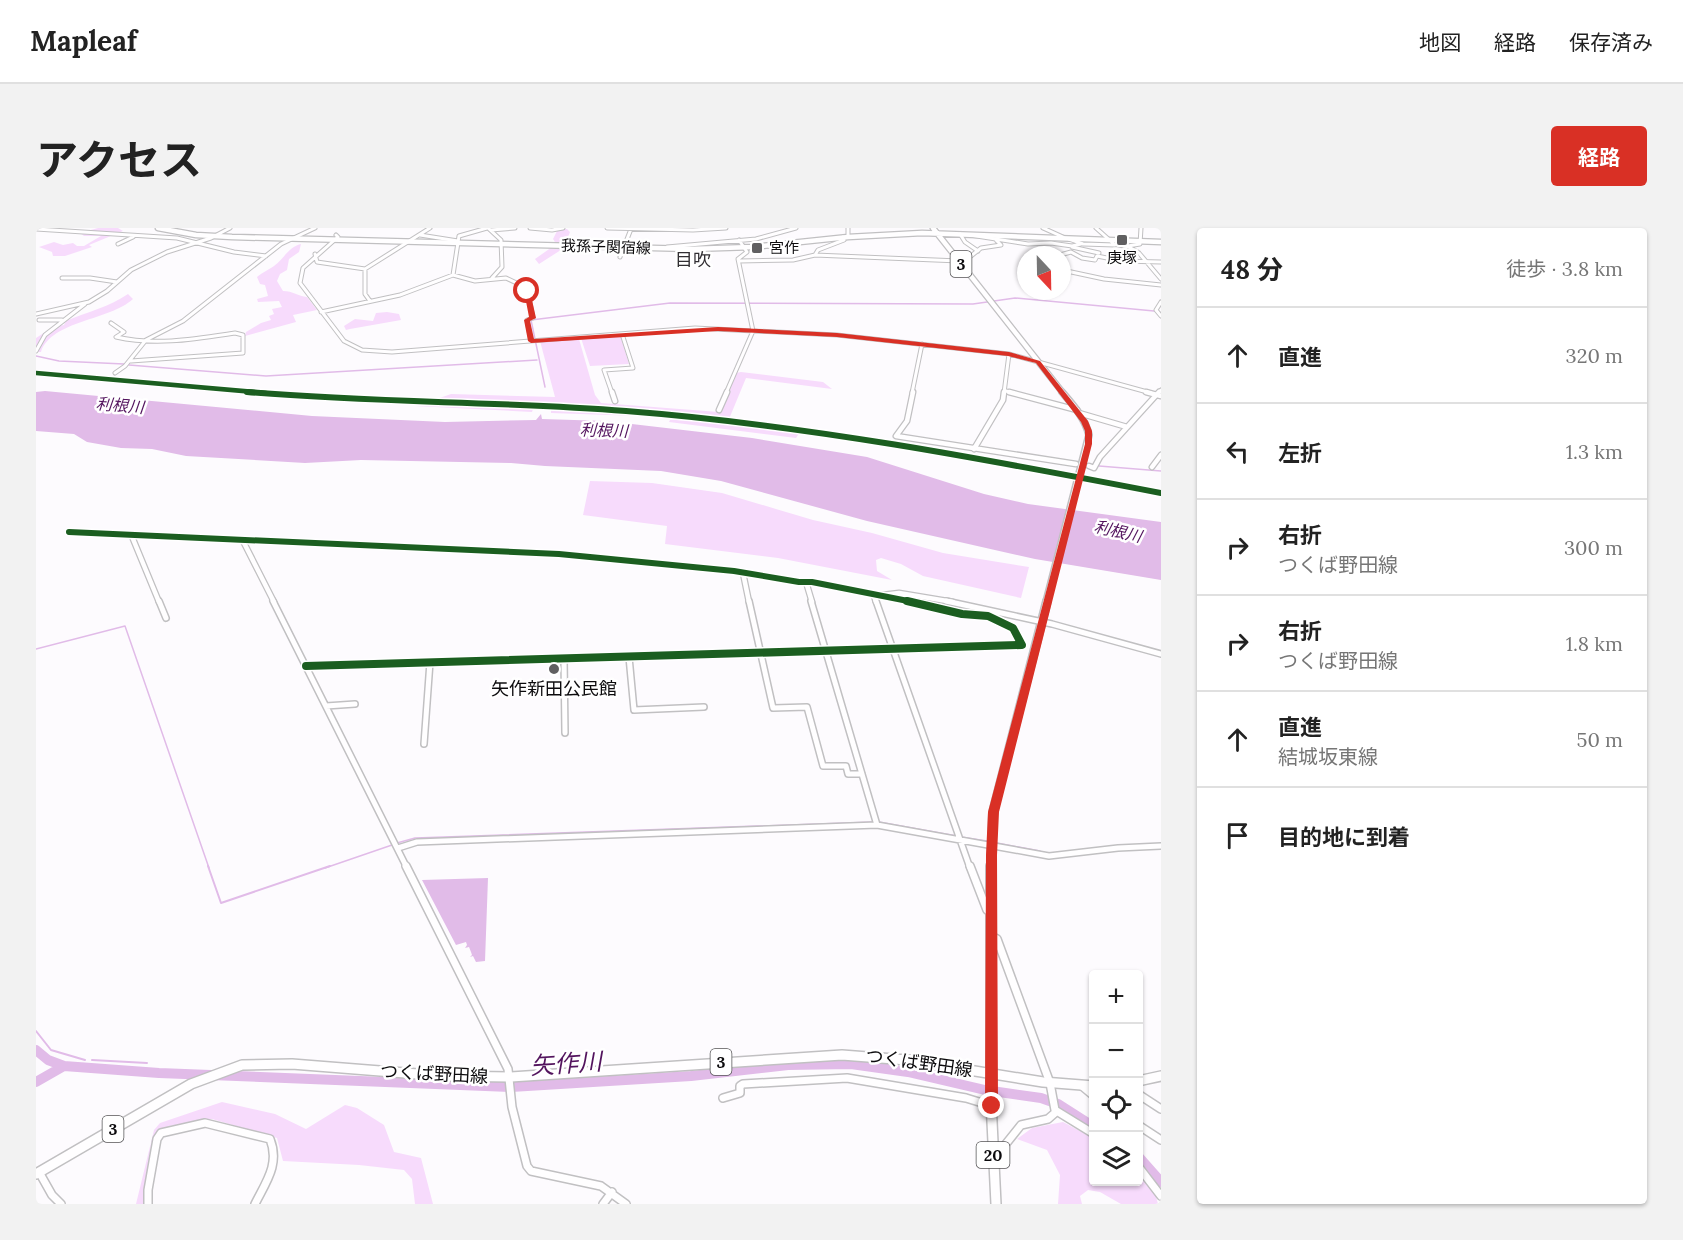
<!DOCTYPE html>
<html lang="ja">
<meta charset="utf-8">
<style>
:root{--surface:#fff;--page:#f2f2f2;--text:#222;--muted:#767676;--line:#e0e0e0;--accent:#d93025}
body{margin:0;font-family:Lora,"Noto Sans JP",serif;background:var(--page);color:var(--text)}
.controls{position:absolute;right:18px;bottom:18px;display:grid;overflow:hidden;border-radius:6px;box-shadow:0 2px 4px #0004}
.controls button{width:54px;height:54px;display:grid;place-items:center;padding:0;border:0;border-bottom:2px solid var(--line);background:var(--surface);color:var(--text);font:30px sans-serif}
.compass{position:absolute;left:981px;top:18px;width:54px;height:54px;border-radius:50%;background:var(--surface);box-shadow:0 2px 4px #0004;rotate:158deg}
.stop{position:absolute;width:18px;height:18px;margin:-14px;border:4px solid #d93025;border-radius:50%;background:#fff}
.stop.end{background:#d93025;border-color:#fff;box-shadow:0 2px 6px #0008}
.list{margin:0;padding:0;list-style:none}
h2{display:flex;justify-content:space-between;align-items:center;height:78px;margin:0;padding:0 24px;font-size:26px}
h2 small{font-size:20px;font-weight:400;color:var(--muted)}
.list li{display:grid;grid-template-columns:39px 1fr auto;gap:18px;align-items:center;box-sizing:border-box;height:96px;padding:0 24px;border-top:2px solid var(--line)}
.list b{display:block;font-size:22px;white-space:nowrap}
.list p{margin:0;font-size:20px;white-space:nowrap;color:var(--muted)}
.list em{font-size:20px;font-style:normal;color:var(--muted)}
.icon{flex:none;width:33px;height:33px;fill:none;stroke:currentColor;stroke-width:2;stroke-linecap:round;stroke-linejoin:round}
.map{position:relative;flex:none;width:1125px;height:976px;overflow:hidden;border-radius:6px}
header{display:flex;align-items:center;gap:36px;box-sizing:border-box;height:84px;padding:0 30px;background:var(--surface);border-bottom:2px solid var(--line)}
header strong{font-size:28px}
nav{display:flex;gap:33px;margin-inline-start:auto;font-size:21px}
.intro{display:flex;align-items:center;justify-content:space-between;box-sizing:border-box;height:144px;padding:0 36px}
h1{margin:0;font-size:42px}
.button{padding:15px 27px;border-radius:6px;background:var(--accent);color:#fff;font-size:21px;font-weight:700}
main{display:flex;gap:36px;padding:0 36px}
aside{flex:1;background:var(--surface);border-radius:6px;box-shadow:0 2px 4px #0004}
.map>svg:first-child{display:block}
.green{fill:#f7dbfc}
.water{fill:#e1bbe8}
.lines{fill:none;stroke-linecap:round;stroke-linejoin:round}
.stream-far1{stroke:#e1bbe8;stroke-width:1.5}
.stream{stroke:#e1bbe8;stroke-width:2}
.river{stroke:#e1bbe8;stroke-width:10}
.minor-far3-casing{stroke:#c1c0c2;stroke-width:5}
.minor-far2-casing{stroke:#c1c0c2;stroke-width:7}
.minor-far1-casing{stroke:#c1c0c2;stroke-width:8}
.minor-casing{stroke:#c1c0c2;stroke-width:10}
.major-far3-casing{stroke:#c1c0c2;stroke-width:7}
.major-far2-casing{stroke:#c1c0c2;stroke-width:8}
.major-far1-casing{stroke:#c1c0c2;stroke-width:10}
.major-casing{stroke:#c1c0c2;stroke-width:12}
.minor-far3{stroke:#fffeff;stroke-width:3}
.minor-far2{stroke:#fffeff;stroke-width:4.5}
.minor-far1{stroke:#fffeff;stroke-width:5}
.minor{stroke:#fffeff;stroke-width:7}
.major-far3{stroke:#fffeff;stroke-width:4.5}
.major-far2{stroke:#fffeff;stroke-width:5}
.major-far1{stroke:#fffeff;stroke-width:7}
.major{stroke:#fffeff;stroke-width:9}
.cycleway-far2-casing{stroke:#fff;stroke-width:7}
.cycleway-far1-casing{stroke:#fff;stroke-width:9}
.cycleway-casing{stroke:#fff;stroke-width:11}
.cycleway-far2{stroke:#1b5e20;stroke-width:4.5}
.cycleway-far1{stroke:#1b5e20;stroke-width:6}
.cycleway{stroke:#1b5e20;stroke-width:8}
.route{fill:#d93025}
.poi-dot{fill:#605f61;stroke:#fff;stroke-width:2}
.labels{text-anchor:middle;stroke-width:5;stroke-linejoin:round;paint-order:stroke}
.far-street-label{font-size:15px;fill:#0c0b0d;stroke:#fff}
.far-poi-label{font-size:15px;fill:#0c0b0d;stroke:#fff;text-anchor:start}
.shield{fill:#fff;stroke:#555456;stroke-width:1.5}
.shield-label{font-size:16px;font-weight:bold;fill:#0c0b0d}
.far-water-label{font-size:16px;font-style:italic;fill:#53145e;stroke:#fff}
.far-quarter-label{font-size:18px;fill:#312e32;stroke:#fff}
.poi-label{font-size:18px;fill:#0c0b0d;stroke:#fff}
.street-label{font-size:18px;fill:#0c0b0d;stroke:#fff}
.near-water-label{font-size:24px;font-style:italic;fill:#53145e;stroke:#fff}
</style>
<header>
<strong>Mapleaf</strong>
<nav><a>地図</a><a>経路</a><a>保存済み</a></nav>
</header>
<div class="intro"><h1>アクセス</h1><a class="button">経路</a></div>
<main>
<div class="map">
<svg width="1125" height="976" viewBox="0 0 1125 976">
<rect width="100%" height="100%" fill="#fdfbfe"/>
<path class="green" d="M62,0H82L87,3L53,17L56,19L29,28H17L16,24L3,19L18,14L27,17L37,15L41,18H48L65,8H48L44,5Z
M522,1H531L534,4L528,20L503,36L499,31L516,19L519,14L517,11Z
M265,16L263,24L253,31L251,42L244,46L241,53L247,63C257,63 262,68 271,69L281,82L257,87L260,94L209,108L210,104L225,95L235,92L233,88L238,86L236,81L246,79L243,73L222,74L221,71L232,68L229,57L224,56L221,49C227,44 232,42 238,38C248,31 252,19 265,16Z
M92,66L97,71C73,93 16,92 5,124H0V110L17,99L28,97L30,93C51,84 73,79 92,66Z
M351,84L363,86L365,92L314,101L310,102L308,98L319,91L337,93L340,85Z
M584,107L593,136L554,138L545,110Z
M543,111L559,167L565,175L683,184L700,145L705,144L787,154L796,161L710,150L693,191L515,185V181H497L496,184L379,178L413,176L395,173L415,166L519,169L504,113Z
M634,192H677L764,204L760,210L633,194Z
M554,253L616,255L686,265L777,292L836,305L907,325L993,339L985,370L887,348L865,336L845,330L840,332L841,343L856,352L742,330L629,316L631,298L547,287Z
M186,874L239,886L270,901L309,877L321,880L348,897L358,924L385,930L397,976H379L376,951L368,942L323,937L247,933L241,910L176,891L133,898L115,915L109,976H100L118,902L124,895Z
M1027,894L1057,910L1058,954H1102L1103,943L1119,965L1122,976H1085L1064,964L1052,962L1044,968L1046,976H1022L1024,947L1011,922L981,911L996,900Z"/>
<path class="water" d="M9,163L276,188L409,194L500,192L505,186L506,191L570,193L716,210L831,229L948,266L992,276L1125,294V352L999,331L831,293L685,253L625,243L509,238L475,235L325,232L269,235L150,228L116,221L85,220L51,214L38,206L0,203V164Z
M452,650L449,733L440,734L437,728L434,729L436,727L435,724L432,725L435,724L433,719L429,720L431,717L430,714L420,717L386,652Z"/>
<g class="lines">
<path class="stream-far1" d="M0,128L23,133L88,136
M93,137L230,148L501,132
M509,159L495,92L634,75L937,76L979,70L1118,83
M1063,238L1125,243
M0,421L89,398L173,640
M843,594L921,608
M925,609L951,613
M361,615L379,610L838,594
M961,615L1004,623
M289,640L356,617"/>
<path class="stream" d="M172,638L185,675L294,638
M0,803L15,822L49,832
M56,832L111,835"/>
<path class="river" d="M0,822L12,832L28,838
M0,854L28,838L123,845L475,859L655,848L752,837L815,836L872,844L949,862L1005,870L1022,876L1058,899
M1102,928L1125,954"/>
<defs>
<path id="minor-far3" d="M452,0L465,12L466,39L456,50
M494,0L516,2L527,0
M571,0L657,2L690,0
M812,0V9
M1007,0L1027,9
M1060,0L1078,16L1093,19L1103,25L1125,51
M0,1L141,10L198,24L230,28
M455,2L479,0
M924,6L929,14L942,23
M300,7L302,9L267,40L264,55L308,113L326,122L356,124L659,100L801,107L973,126L1115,165
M384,7L422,13
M934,7L992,16L1015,15L1036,18L1045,16
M1033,11L1047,16L1079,17
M82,16L97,9
M1092,18L1104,16L1105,0
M631,19L720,11L760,0
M1036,19L1063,25
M279,26L281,34L329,41
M779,27L782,22L808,12L807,9
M1024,27L1035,24L1046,30L1059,32L1061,28L1086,33L1125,34
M584,29L595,1
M919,29L935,28L945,20L965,17L959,11
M703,33L757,32L779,27L923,33
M1026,42L1068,51L1125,57
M417,47L423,8L451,0
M26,50H54L81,54
M334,73L329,66V41L394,0
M1125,74L1120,82L1125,88
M285,84L364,67L417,47L439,53L470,50L491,60L497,90L491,92L495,113
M0,86L53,74L71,63L95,42L131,24L175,10L194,0
M3,92H26
M75,95L88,104L80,109C120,118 159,111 199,105L207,107V125L95,133
M0,123L9,107L49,76
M79,145L89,138L110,112L147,93L245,16L279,0
M970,163L978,165
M576,165L568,142L597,140L586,106
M690,165L717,103L702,31L711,24L703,12
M876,165L886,116
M968,165L973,126
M1122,165L1125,162"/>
<path id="minor-far2" d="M576,164L579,173
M877,164L871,193L860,208L1040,236
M973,164L1041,182
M1110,164L1125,168
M683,182L691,164
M1043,185L1091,199
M938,221L967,172L968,164
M1053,238L1058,240L1064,229L1123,164
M1116,239L1125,227
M33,304L523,326L698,343L763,354H776L877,374
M99,308L97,311L123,374
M207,313L238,374
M707,345L713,374
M770,354L776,374
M840,374L838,368L863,365L917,374"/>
<path id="minor-far1" d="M123,373L130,390
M237,373L371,640
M713,373L737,480L771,479L787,538H810L812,546H826
M775,373L841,597
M840,373L934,640
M910,373L1016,396L1125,426
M593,429L598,482L668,479
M528,430L529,505
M270,438L986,417L977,400L952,388L926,386L871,373
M290,478L319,476
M388,516L394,434
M362,620L381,614L841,597L1013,628L1082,620L1125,618"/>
<path id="minor" d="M370,638L472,841L476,879L491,938L495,943L565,958L590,976
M934,638L951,682L955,684
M957,709L961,711L1014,855L1019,882L1058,906
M1046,858L1058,868
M1102,866L1125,881
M687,870L704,865V858L707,856L811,850L930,870L956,878
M1102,897L1125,912
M957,932L985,897L1012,891L1020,884
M1102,938L1125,968
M3,944L16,967L25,976
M112,976V962L121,911L125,905L169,895L234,911C244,936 230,954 219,976
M567,976L576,964"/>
<path id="major-far3" d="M122,0L160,7L196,9L656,21L716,19L812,9L886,5L1125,14
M897,0L1027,165"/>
<path id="major-far2" d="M1010,374L1053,207C1049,190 1037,177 1026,164"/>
<path id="major-far1" d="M955,640L957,584L1011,373"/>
<path id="major" d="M955,638V873L960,976
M1102,853L1125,848
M0,946L155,856L206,837L256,836L407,848L475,849L806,827L871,832L1007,854L1058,858"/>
</defs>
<use href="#minor-far3" class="minor-far3-casing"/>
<use href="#minor-far2" class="minor-far2-casing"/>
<use href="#minor-far1" class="minor-far1-casing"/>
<use href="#minor" class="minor-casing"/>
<use href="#major-far3" class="major-far3-casing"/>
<use href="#major-far2" class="major-far2-casing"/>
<use href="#major-far1" class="major-far1-casing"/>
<use href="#major" class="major-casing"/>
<use href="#minor-far3" class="minor-far3"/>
<use href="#minor-far2" class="minor-far2"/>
<use href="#minor-far1" class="minor-far1"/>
<use href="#minor" class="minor"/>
<use href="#major-far3" class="major-far3"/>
<use href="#major-far2" class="major-far2"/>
<use href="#major-far1" class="major-far1"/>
<use href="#major" class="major"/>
<defs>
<path id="cycleway-far2" d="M0,145L230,165"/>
<path id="cycleway-far1" d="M211,164C337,175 464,173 590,183C770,197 948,231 1125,265
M33,304L523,326L698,343L763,354H776L877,374"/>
<path id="cycleway" d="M270,438L986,417L977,400L952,388L926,386L871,373"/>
</defs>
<use href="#cycleway-far2" class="cycleway-far2-casing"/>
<use href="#cycleway-far1" class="cycleway-far1-casing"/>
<use href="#cycleway" class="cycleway-casing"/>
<use href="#cycleway-far2" class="cycleway-far2"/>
<use href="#cycleway-far1" class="cycleway-far1"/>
<use href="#cycleway" class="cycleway"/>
</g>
<path class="route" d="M491,62L494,63L500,90L494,93L498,111L682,99L801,105L973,124L1004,133L1052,193L1056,203V216L963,584L961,627L962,878L960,882L956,884L951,882L949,878L950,627L952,584L1049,216V203L1045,194L1000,135L972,128L801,109L682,103L495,115L492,113L488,92L493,89L488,63Z"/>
<g class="poi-dot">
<rect x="1080" y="6" width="12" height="12" rx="3"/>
<rect x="715" y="14" width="12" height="12" rx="3"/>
<circle cx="518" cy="441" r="6"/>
</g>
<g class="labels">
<g class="far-street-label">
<text transform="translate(570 19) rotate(2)" y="5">我孫子関宿線</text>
</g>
<g class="far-poi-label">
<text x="733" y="25">宮作</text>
<text x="1086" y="35" text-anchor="middle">庚塚</text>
</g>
<g class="shield">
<rect x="914.5" y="23" width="21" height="26" rx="4.5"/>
<rect x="674.5" y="821" width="21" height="26" rx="4.5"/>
<rect x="66.5" y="888" width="21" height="26" rx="4.5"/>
<rect x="940.5" y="914" width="33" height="26" rx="4.5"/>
</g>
<g class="shield-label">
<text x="925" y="42">3</text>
<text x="685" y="840">3</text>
<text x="77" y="907">3</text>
<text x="957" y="933">20</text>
</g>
<g class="far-water-label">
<text transform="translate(84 177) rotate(5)" y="6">利根川</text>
<text transform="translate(568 202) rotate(2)" y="6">利根川</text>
<text transform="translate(1082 303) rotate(13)" y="6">利根川</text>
</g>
<g class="far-quarter-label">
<text x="657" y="38">目吹</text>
</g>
<g class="poi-label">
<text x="518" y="467">矢作新田公民館</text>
</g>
<g class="street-label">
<text transform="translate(883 835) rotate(8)" y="6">つくば野田線</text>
<text transform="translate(398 846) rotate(3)" y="6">つくば野田線</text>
</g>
<g class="near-water-label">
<text transform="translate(530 836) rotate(-4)" y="8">矢作川</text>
</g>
</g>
</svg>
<div class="controls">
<button>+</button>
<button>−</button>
<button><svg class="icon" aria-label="locate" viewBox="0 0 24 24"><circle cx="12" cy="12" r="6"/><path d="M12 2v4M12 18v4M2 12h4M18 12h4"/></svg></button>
<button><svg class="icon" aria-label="layers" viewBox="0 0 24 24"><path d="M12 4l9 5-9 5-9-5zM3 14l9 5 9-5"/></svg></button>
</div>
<svg class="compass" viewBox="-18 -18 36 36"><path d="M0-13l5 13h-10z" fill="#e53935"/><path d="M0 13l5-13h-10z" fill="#767676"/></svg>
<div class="stop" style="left:491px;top:63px"></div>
<div class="stop end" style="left:956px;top:878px"></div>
</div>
<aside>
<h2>48 分<small>徒歩 · 3.8 km</small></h2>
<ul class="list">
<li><svg class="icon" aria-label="ahead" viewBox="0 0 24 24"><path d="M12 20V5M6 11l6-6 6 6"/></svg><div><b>直進</b></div><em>320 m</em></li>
<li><svg class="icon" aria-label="left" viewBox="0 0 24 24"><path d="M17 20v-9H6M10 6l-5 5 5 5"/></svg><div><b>左折</b></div><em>1.3 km</em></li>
<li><svg class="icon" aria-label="right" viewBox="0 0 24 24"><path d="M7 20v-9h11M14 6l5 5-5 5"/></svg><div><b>右折</b><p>つくば野田線</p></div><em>300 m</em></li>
<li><svg class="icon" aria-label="right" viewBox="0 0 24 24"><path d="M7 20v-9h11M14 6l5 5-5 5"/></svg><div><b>右折</b><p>つくば野田線</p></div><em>1.8 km</em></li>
<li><svg class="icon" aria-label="ahead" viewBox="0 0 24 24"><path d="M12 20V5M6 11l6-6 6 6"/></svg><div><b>直進</b><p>結城坂東線</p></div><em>50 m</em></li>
<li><svg class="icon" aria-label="arrive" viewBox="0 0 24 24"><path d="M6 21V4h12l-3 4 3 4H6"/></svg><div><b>目的地に到着</b></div></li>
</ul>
</aside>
</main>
